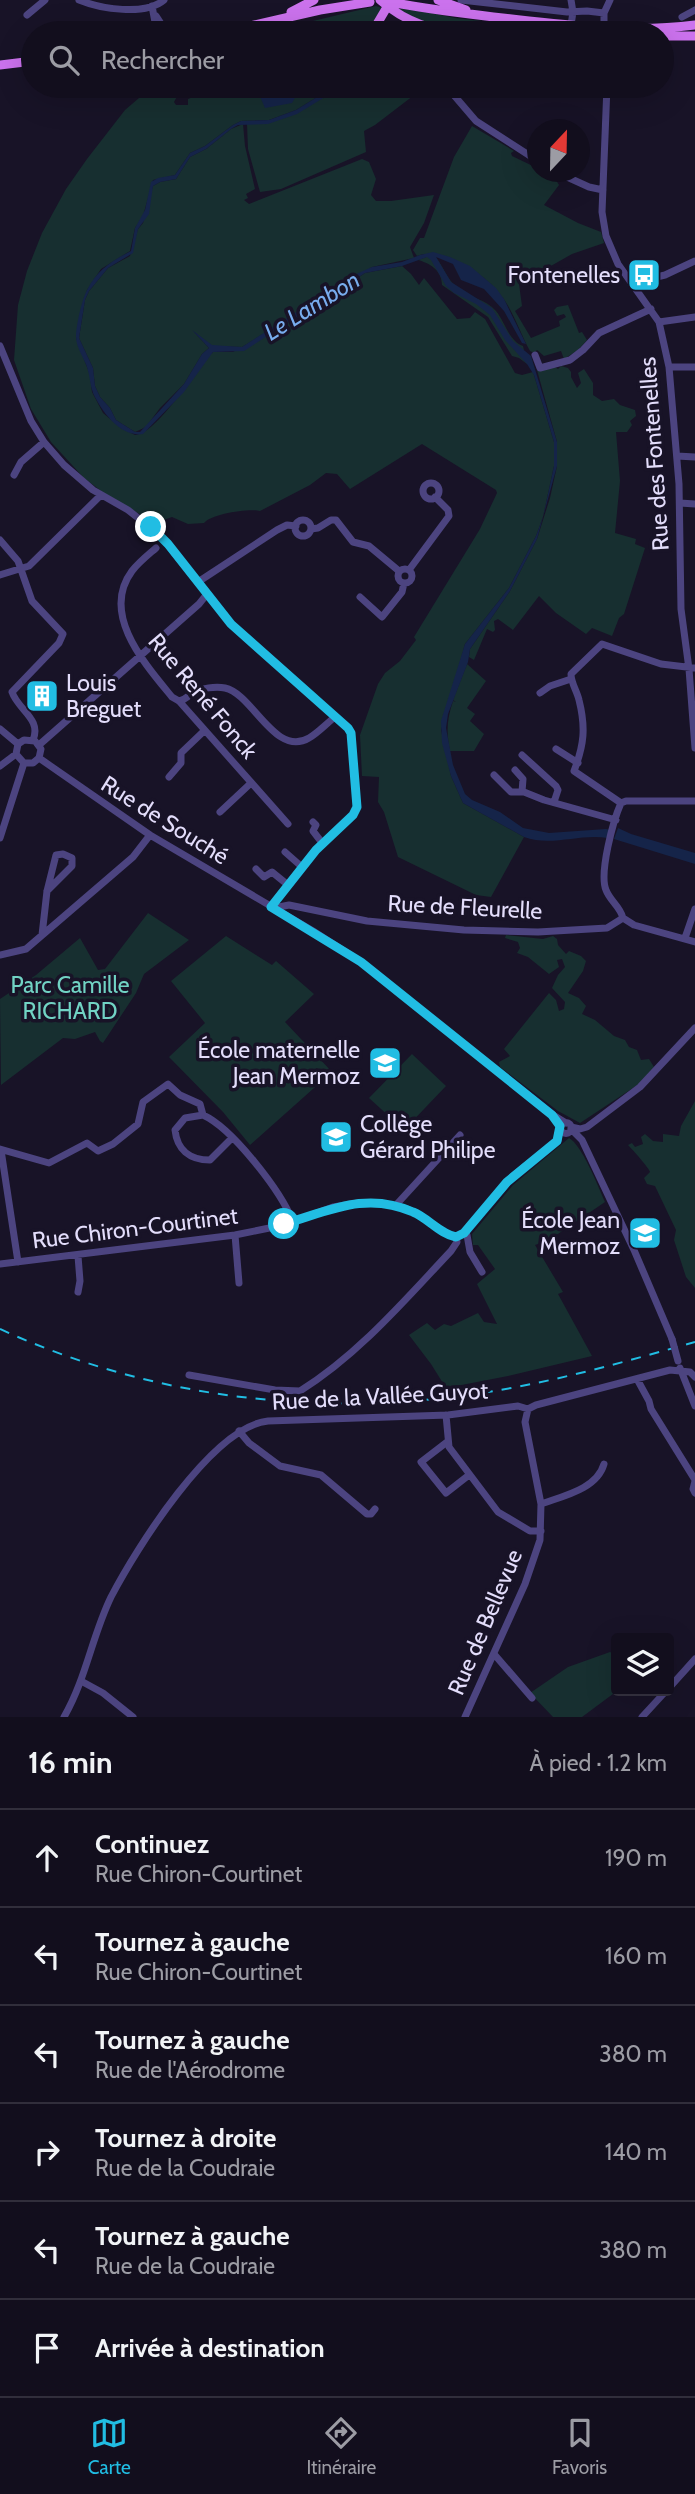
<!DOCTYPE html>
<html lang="fr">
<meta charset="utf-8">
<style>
:root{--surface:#120e1d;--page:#1b1726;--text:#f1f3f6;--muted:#9c9ca4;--line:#312e3b;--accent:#21bde3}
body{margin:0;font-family:Cabin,sans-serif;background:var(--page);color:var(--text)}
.controls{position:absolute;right:21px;bottom:21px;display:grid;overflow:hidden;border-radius:7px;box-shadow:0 7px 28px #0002}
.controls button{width:63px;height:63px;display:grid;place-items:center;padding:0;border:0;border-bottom:2px solid var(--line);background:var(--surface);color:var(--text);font:35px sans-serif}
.compass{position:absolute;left:527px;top:119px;width:63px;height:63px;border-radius:50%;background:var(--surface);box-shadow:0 7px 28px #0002;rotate:22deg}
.stop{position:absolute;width:21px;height:21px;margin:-16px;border:5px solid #21bde3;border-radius:50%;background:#fff}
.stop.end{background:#21bde3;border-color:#fff;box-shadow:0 2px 7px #0008}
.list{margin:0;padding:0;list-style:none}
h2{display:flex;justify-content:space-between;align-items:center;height:91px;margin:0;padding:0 28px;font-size:30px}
h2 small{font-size:23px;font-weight:400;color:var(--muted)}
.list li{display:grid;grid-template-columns:46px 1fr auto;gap:21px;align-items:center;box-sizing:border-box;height:98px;padding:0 28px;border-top:2px solid var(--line)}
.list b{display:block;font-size:26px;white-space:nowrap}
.list p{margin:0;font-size:23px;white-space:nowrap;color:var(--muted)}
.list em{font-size:23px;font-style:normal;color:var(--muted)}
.icon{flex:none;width:38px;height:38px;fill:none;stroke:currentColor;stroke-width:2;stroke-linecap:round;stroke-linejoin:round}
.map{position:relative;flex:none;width:695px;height:1717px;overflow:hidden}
.search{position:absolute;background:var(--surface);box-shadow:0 7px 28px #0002;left:21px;right:21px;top:21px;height:77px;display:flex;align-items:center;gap:18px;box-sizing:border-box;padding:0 24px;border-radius:38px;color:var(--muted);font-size:26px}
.sheet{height:679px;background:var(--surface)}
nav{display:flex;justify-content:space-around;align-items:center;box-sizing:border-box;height:98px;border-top:2px solid var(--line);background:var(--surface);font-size:19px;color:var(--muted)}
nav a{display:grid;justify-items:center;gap:4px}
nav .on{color:var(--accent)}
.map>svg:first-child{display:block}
.green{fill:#172f30}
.water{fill:#152449}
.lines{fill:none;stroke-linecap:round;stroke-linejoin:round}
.minor{stroke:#4c4480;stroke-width:7}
.major{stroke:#cb72ed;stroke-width:9}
.rail{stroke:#21bde3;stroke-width:2;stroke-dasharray:10 9;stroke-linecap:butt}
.minor-bridge{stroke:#4c4480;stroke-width:7}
.route{stroke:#21bde3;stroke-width:9}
.labels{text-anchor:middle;stroke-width:7;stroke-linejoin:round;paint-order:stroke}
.poi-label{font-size:23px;fill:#e3ddfb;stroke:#181327;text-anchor:end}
.street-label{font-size:23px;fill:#e3ddfb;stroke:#181327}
.park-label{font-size:23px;fill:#71d3c4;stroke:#181327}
.water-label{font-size:24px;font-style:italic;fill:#78acee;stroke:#181327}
</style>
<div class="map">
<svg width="695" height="1717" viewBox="0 0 695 1717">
<rect width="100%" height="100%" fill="#181327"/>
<path class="green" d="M376,6L386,9C376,22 368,29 352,33H286L287,29L296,25Z
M402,7L455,18L569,31C523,30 469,41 425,24C416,20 408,14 400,10Z
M153,86H175L179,93L174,102L176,105H188V99L224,86H335L296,110L269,120L241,121L233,125L205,146L190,153L175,175L153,180L143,216L135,228L130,251L101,269L87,290L76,338L90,375L92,392L103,413L121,428L135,435C158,434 196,368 213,352H233L298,317L365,273L402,266L411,274L419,285L424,278L457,319L470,318L475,312L485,319L515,373L522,375L533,372L534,375L554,442V466L543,517L536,536L509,588L465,644L441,730L451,776L463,803L524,837L491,897L476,895L398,857L384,812L378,802L379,777L362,776L360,735L378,684L385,673L400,661L416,640L414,637L480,529L497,493L496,490L422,444L350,489L337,474L326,473L310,485L260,511C249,508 211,514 204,523L188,524L172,517L155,523L104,493L84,478L51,442L31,409L14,360L18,305L27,271L42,233L66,189L87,159L125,110Z
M343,86H426L375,125L364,131L366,152L281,189L260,192L248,149L247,124C281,122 313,104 343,86Z
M243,124L245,146L255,189L246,194L248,198L244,200L249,204L362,159L369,162L376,179L371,195L376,201H391L434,195L424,223L410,247L414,258L372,267L242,347L212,346L193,331L209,348L202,354L184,384L160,408L146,427L135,432L116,420L110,408L100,397L95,386L93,368L79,338L85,300L89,291L108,268L130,256L138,229L143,223L153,186L160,182L176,179L190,157L206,149L231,129Z
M472,126L514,151L511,153L512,156L537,168L538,172H550L558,176L556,180L559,185L544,205L578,223L601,232L604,243L572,254L519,284L522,306L515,311L531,338L560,326L559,321L566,317L564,314L557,316L554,310L557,307L568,305L579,333L582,332L587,340L578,350L564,359L561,351L544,356L537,350L534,353L530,351C521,335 515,316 505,301C490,277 445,245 417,256L413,250L420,238H424L454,157Z
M429,256H435C444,267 446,279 458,288C469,298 486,299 496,311C505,322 509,341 523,346L527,364L519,358L512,356L488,317L442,285C442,270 429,263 418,260Z
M561,366L568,368L571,372V377L577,388L581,383L578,373L584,369L593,383V395L602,401L614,399L620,405L635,410L636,416L630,421L632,425L627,432H616L620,481L615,533L636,539L635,544L645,548L624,614L619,618L612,636L592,628L586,634L556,613L539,596L513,630L498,619L494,621L495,630L493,632L487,629L474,660L469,657L470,649L510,591L537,539L550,498L557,466V442L537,370L555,367L558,369Z
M467,664L486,681L467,708L475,714L470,721L484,734L474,751H450C446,732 447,719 453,701L456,702L453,700Z
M148,913L189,940L144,974L136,993L103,1043L100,1041L95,1032L75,1039L63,1038L1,1085L0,999L36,975L80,938L98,970L105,969Z
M506,935L543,939L553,936L557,939L558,945L566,954L569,951L581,956L586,961L583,971L568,993L579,998L586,1006L582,1014L595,1020L614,1036L625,1040L629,1047L637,1050L641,1060L649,1059L654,1067L639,1084L580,1123L558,1111L500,1067L499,1062L510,1056L504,1049L549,993L556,1000L559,1011L564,1009L565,1002L552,988L558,975L565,967L562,959L557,960L559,967L549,974L528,957L517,953L520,948L518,942L505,938Z
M226,936L272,965L276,961L314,994L285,1022L332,1072L250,1145L223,1112L169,1057L205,1023L171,981Z
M412,1054L446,1086L404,1130L369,1098Z
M695,1101V1288L686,1277L674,1240L676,1230L655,1186L647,1184L644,1178L650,1172C649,1168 632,1149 628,1145L632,1143L635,1147L643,1144L641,1137L645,1134L653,1141L663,1142V1134L679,1136L681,1126Z
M569,1138C582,1145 598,1186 605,1202L549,1240L535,1245L563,1292L558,1294L592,1356L508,1376L446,1388L431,1364L409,1335L427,1323L435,1330L444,1324L451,1326L478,1313L484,1322L497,1324L477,1284L495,1269L478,1245H473L472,1234L513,1185Z
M610,1652L616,1655L617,1691L582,1717H553L530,1693L568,1667Z"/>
<path class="water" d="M288,86L295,92L296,96L292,103L265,108L258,92Z
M335,86H343L297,114L268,124L238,125L231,129L206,149L190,157L176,179L160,182L153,186L149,214L138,229L133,253L108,268L89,291L85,300L79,338L93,368L95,386L100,397L110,408L116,420L135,432H140L184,384L202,354L209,348L192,330L212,345L242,347L354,275L372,267L402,262L420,255L433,252L450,257L470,266L496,288L504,299L526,344L522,343L504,311L484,289L461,280L453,264L436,257L451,282L492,308L513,341L531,356L557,442V466L537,539L510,591L470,649L468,662L448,714L446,728L453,765L465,794L472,800L500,812L523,828L549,833L606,829L610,830L608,838C580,833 552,847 524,837L463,803L451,776L442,743L441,721L465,644L509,588L536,536L543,517L554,466V442L534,375L527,364L505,340L490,315L476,304L454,293L446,286L431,260L427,257L402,266L365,273L244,351L213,352L184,392L143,434C121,438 101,411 93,393C90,385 90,376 87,367C84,358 76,347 76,337C76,326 82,299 87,290C97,270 112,261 131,251L135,228L145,210L151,182L158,178L175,175L190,153L205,146L233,125L241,121L269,120L296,110Z
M618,828L631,834L695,853V864L614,839Z"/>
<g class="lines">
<path class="minor" d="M79,0C101,9 145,16 164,0
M461,0L567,12L587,11L604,13
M571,0L573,12L571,25
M152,6L157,33
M27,15L45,0
M156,16L167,33
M682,17L695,10
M604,27V13L610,0
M446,86L476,121L538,161
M607,86L602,212L606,236L618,264L659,322L669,367L679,484L681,609L689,669L695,748
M556,172L589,187L603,190
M632,283L665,275L695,261
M659,322L695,317
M0,346L31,421L44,442L64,465L93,490L128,510L161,536L231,624L348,728L351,733L357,807L353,815L316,850L271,907
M535,355L540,368L570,360L583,350L599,333L651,309
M669,367H695
M677,456L695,457
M14,475L21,462L44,442
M423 491a8 8 0 1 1 16 0a8 8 0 1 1-16 0Z
M680,503L695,504
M295 528a8 8 0 1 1 16 0a8 8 0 1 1-16 0Z
M311,529L318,528L331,520H336L353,542L369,546L399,571
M0,540L18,561L32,601L63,634L59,643L12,692C18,710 42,719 33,740
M156,548C148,555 139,562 132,571C100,614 145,664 172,697L179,701L288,824
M398 576a7 7 0 1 1 14 0a7 7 0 1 1-14 0Z
M409,570L449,516L448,510L435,497
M0,575L29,566L101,495
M198,582L277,530L287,525L296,526
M360,597L382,617L402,592L404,583
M540,693L550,686L571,679
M179,701C186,700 187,696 193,693C201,688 216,686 225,688C253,694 275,758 309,738C318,733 327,723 335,717
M0,729L18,744
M18,744L16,754L24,763H33L39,758
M18,744L24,740L35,741L41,749L39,758
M39,745L199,604L207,594
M556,749L578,763
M522,755L556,786L558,790L554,802
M39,758L150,835L313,931L361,962L553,1115
M0,766L16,754
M515,770L523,779L522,792
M494,775L511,792H524L544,800L616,820
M169,777L181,763V753L204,731
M621,803L574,771C584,745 586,728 579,700C577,691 571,683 571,674L602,644L661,664L695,668
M220,812L251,783
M313,822L316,825L313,831L323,844
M0,838L24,763
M285,852L302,867
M256,869L264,877L272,872L288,885
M274,908L289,905L367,921L464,930L538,932L607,928L623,918
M623,918C620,906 610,901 606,890C599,873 613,821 621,803L626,801H695
M623,918L634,925L695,942
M42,935L47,891L56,855L63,854L72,858V866L47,891
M685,938L695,909
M0,955L26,949L133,857L150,835
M203,1115C232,1128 281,1191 293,1222
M203,1115L185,1118L175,1130C177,1149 189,1160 210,1160L232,1138
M560.5 1128a5.5 5.5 0 1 1 11 0a5.5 5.5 0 1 1-11 0Z
M560,1126L553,1115L566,1123
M571,1127L580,1129L587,1127L640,1087L695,1028
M571,1129L582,1140L634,1250L672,1339
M0,1149L49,1163L87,1143L98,1151L113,1144L138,1124L143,1102L168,1084L180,1095L200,1104L203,1115
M1,1150L18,1262
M396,1205L460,1135
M464,1233L467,1235L470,1252L482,1272
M235,1235L239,1283
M78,1256L80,1281L78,1292
M0,1264L235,1235L284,1225L333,1207L358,1203L386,1204L407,1209L420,1215L447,1234L456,1237L464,1233L513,1176L558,1140
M680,1368L695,1406
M189,1375L275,1390L300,1391C358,1355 405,1300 451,1251L457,1242L456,1237
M637,1379L649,1401L651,1409L695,1480
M446,1415L449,1447L498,1512L530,1531H541
M239,1431L249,1443L280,1466L321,1475L367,1514H371L375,1509
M447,1442L421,1462L446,1493L469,1475
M695,1481L693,1489L695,1493
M541,1504C563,1496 597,1489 604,1464
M494,1654L532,1698
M81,1681L103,1693L133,1717
M669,1688L695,1659
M64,1717C86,1679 92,1636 111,1597C136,1549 212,1427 268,1421L448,1415L518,1406L528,1409
M465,1717L525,1584L540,1540L541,1504L525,1422L528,1409L536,1405L670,1370L690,1372L695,1377
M642,1717L666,1691"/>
<path class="major" d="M380,0C406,23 433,31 467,33
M438,0L466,10
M395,3C440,11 484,16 529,21C584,27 640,32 695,25
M291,12L314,0
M219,33L320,10L370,2
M278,33L277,27L285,19
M362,33L377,24L390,2
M662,36H695
M0,65L33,61"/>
<path class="rail" d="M0,1329C146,1396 309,1417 467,1395C544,1385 620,1363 695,1342"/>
<path class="minor-bridge" d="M672,1339L678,1361"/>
</g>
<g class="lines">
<path class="route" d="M151,527L168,544L231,624L348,728L351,733L357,807L353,815L316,850L271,907L361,962L552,1115L560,1126L557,1141L507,1182L464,1233L456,1237C440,1234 428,1218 413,1212C366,1191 329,1211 284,1224"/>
</g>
<defs>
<symbol id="bus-square" viewBox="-11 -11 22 22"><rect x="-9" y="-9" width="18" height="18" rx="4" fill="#21bde3" stroke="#181327"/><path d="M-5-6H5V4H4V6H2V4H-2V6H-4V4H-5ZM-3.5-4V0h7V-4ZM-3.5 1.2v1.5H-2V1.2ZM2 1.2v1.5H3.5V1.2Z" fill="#fff"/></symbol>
<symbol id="building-square" viewBox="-11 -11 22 22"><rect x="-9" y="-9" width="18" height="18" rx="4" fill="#21bde3" stroke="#181327"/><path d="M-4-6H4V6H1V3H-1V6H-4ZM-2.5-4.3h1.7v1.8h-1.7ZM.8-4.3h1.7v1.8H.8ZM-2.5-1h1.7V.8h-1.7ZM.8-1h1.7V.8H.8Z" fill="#fff"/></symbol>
<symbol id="school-square" viewBox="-11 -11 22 22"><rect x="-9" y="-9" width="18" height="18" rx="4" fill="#21bde3" stroke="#181327"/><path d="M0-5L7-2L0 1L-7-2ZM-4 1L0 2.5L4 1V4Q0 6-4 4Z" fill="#fff"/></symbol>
</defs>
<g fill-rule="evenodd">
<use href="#bus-square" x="625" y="256" width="38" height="38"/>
<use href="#building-square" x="23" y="677" width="38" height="38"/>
<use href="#school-square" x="366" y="1044" width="38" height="38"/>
<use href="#school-square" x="317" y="1118" width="38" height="38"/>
<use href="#school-square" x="626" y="1214" width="38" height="38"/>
</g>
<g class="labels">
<g class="poi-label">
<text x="620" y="283">Fontenelles</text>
<text x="66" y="691" text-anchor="start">Louis<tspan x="66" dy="26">Breguet</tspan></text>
<text x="360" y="1058">École maternelle<tspan x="360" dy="26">Jean Mermoz</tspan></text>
<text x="360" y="1132" text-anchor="start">Collège<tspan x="360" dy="26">Gérard Philipe</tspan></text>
<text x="620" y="1228">École Jean<tspan x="620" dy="26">Mermoz</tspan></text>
</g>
<g class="street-label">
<text transform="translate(654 454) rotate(-94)" y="8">Rue des Fontenelles</text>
<text transform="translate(203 696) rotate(50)" y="8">Rue René Fonck</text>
<text transform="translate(165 820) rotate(32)" y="8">Rue de Souché</text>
<text transform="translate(465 907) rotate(3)" y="8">Rue de Fleurelle</text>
<text transform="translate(135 1228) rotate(-7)" y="8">Rue Chiron-Courtinet</text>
<text transform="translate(380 1396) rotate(-3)" y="8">Rue de la Vallée Guyot</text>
<text transform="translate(485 1622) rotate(-67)" y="8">Rue de Bellevue</text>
</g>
<g class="park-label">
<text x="70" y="993">Parc Camille<tspan x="70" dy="26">RICHARD</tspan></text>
</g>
<g class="water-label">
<text transform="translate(312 306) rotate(-32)" y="8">Le Lambon</text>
</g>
</g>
</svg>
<div class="controls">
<button><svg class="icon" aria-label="layers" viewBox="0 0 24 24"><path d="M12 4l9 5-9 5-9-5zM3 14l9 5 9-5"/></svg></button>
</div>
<svg class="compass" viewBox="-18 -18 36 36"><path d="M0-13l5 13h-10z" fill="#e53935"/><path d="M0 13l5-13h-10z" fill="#9c9ca4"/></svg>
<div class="stop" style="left:284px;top:1224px"></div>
<div class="stop end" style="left:151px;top:527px"></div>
<div class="search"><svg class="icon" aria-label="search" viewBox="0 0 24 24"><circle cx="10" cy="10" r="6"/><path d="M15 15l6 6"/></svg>Rechercher</div>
</div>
<section class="sheet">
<h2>16 min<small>À pied · 1.2 km</small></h2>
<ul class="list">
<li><svg class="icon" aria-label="ahead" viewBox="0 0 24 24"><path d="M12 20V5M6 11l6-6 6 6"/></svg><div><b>Continuez</b><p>Rue Chiron-Courtinet</p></div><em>190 m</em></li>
<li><svg class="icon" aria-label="left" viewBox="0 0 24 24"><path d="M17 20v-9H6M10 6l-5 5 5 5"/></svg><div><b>Tournez à gauche</b><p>Rue Chiron-Courtinet</p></div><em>160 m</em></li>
<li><svg class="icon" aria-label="left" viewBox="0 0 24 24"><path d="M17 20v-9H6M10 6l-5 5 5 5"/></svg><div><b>Tournez à gauche</b><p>Rue de l'Aérodrome</p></div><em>380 m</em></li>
<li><svg class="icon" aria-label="right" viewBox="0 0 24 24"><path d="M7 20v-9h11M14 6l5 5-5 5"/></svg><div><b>Tournez à droite</b><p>Rue de la Coudraie</p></div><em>140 m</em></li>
<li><svg class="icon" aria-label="left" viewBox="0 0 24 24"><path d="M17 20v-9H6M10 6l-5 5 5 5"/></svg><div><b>Tournez à gauche</b><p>Rue de la Coudraie</p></div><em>380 m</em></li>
<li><svg class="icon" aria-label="arrive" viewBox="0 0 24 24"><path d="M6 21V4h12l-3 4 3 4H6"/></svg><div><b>Arrivée à destination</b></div></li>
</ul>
</section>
<nav>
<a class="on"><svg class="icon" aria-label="map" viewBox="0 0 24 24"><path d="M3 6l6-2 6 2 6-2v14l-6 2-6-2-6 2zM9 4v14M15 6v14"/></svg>Carte</a>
<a><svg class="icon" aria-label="directions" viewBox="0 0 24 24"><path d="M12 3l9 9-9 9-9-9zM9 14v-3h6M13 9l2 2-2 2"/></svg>Itinéraire</a>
<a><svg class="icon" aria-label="saved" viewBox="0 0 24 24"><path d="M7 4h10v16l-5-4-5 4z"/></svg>Favoris</a>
</nav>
